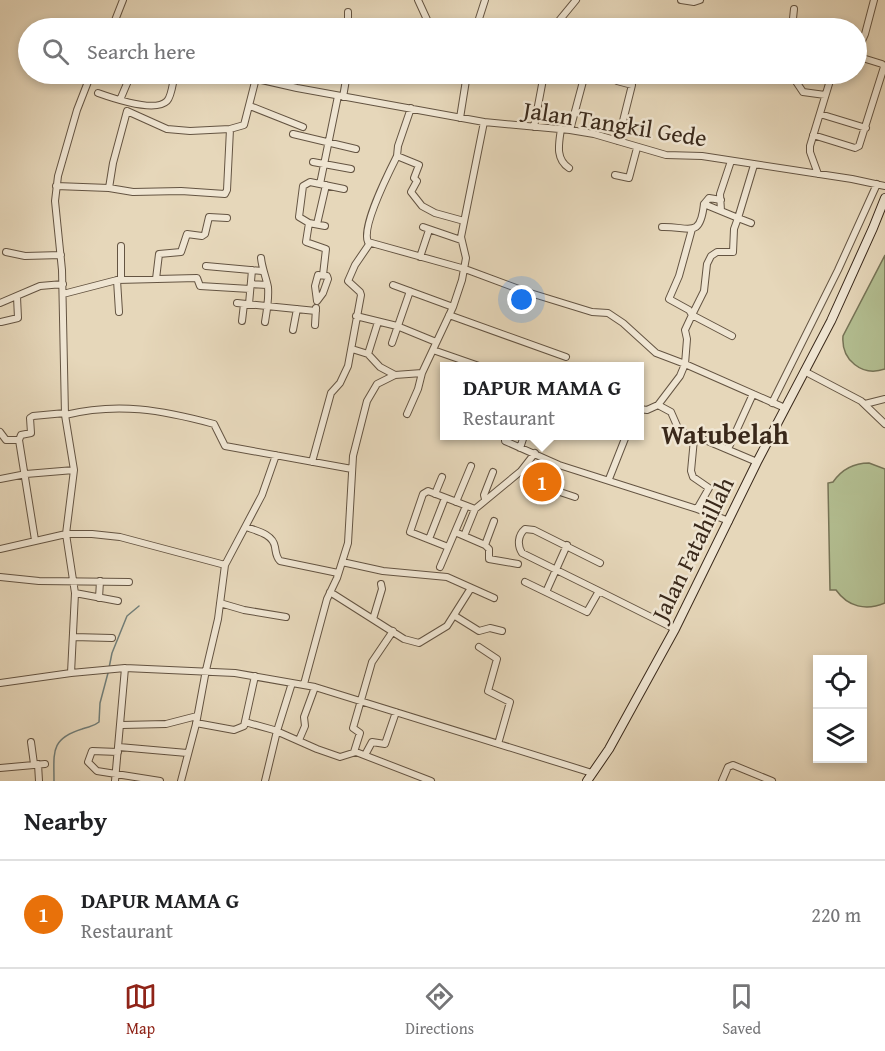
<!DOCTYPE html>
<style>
:root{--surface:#fff;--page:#f2f2f2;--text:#202124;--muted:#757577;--line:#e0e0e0;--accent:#8f2418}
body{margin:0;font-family:"Gentium Book Plus",serif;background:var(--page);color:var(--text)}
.controls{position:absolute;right:18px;bottom:18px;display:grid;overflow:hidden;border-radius:0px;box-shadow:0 3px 9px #0003}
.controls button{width:54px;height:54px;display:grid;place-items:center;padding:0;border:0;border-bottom:2px solid var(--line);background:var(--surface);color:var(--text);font:30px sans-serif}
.you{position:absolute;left:522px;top:300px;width:21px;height:21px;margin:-15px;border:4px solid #fff;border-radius:50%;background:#1a73e8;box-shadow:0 0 0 9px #1a73e833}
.badge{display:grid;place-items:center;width:39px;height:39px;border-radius:50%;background:var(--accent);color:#fff;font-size:20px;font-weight:700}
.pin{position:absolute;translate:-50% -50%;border:3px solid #fff;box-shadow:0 2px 6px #0006}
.popup{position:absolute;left:440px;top:362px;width:204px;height:78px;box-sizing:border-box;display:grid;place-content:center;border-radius:0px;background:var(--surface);filter:drop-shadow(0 2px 4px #0005);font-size:20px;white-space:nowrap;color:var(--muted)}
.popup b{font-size:22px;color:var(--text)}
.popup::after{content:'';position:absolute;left:50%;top:100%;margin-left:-12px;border:12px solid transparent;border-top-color:var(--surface)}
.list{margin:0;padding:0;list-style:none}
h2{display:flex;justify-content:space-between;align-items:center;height:78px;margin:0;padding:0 24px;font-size:26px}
h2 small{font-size:20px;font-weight:400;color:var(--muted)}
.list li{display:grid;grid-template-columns:39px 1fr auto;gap:18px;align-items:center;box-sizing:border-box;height:108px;padding:0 24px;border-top:2px solid var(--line)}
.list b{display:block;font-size:22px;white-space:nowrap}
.list p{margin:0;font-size:20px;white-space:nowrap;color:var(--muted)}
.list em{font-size:20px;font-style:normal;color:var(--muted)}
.icon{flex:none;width:33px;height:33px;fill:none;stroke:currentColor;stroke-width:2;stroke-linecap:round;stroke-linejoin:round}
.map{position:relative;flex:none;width:885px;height:781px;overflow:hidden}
.search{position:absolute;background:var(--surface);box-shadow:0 3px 9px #0003;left:18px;right:18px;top:18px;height:66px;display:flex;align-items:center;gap:15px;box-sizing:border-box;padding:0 21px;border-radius:33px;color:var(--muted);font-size:22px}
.sheet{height:186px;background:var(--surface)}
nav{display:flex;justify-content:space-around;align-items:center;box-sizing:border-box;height:84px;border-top:2px solid var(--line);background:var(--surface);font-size:16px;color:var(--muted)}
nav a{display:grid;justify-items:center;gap:3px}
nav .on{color:var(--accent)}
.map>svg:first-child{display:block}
.green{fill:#b3be91;stroke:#767356;stroke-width:1.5}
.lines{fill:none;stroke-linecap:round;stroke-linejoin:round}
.stream{stroke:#727e78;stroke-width:1.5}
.street-casing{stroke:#645442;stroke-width:8}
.secondary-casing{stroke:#39281a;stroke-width:10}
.street{stroke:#efe5d2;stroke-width:6}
.secondary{stroke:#efe5d2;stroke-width:8}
.labels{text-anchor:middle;stroke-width:5;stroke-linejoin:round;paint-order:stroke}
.street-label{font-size:24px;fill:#39281a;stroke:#efe5d2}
.quarter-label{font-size:27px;font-weight:bold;fill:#39281a;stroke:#efe5d2}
</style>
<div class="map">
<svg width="885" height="781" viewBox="0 0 885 781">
<rect width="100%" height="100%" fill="#e6d7ba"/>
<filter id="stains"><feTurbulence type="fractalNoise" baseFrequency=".00333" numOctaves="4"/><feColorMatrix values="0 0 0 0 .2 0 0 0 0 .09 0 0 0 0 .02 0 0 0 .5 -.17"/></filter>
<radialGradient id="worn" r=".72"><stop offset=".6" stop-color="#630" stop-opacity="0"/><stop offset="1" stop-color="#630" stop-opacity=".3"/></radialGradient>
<path class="green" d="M885,255V369C862,377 841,360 843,336Z
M869,463L885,469V603C866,611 848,607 836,590H830L828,483L833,482C842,469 853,463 869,463Z"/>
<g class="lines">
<path class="stream" d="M109,668L112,653L127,616L139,606
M54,781C54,752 50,739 82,729C90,726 93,727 99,722L100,703L108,673"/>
<defs>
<path id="street" d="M418,0L429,24L456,28
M681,0L694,2L700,0
M348,12V21L352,28
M112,28L123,0
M172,28L173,23
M476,28L485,0
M553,28L576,0
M792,28L794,9
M856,54L865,34L874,0
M235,74L297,88L484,122L570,130L594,134L666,155L702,156L852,179L885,186
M606,74L614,75L617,81L632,85L618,141
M791,74L803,92L825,95
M98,93C112,98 155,113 167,101C172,96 173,80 175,74
M343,97L347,74
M120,100L131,74
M250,106L303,127
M411,108L398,146L397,156L419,165L414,178L417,181L411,192L422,206L435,213L464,221
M820,114L866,128
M460,118L467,74
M534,127L544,74
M561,129C559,143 555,159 569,168
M570,130L585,74
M293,134L356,149
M813,135L855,148L859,146L884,67L882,64L856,56
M397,156C389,172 361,227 368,242L465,269L527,292L592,312L608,313L623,323L656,353L685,364L785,408
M731,161L720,194L721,211L738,218L734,229L733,252H717L711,256L707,264L704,291L692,315L732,336
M313,162L351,169
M818,174L810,152V146L832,74
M615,175L629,178L637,148
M320,184L338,96
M56,186L109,188L133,192L181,191L225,194L227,190L230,129L244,125L256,78
M109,188L113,163L127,111L167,129L190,131L230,129
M704,204L709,198L721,200
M309,223L306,242L326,249L323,275
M751,223L738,218L754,165
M317,224L326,185
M325,226L309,223L299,217L303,186L310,182L344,189
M423,227L461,240
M662,227C689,226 700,240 704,204L721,211
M121,246V279
M6,252L25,256L61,255
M420,257L429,230
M261,258C262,268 266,277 268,287C269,299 267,310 265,322
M206,266L262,271
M318,275L327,276L328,279L323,293L317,301L315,286Z
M156,279L159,254L181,252L187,234L202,236L205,234L209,217L227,218
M117,280L119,312
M251,284L267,285
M393,285L453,307
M63,294L117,280L197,278L200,286L250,289
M0,303L40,286L63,284
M237,303L316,311
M249,304L252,270
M449,315L566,357
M356,316L397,326L436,342
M242,321L244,304
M1,322L18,318L17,297
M315,325L316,308
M293,330L297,309
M392,343L410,291
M352,349L368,354L380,367L395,375
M433,350L479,366
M368,354L378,322
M804,371L861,401L885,424
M772,403L838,270L877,184
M865,404L885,399
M658,405L671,412L678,428L694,439L698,437L757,462
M640,409L647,410L658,405L680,376L685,364L687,339L685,330L692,315L689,310L669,299L679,276L692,229
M407,414L418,389L422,373
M65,415C118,402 162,410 214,424L225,446L352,469
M0,432L6,440H19L21,435L31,433L30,418L33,416L65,413
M505,436V441L559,465L697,509L709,488L693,477L691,471L694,439
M19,440L35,540
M520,448L524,436
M728,449L753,394
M312,462L331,393L340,383L348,366L361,295L360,292L348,281L355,265L370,243
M521,471L551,489L575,497
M0,479L26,474L74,470
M609,479L626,436
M435,494L442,477
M485,499L484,495L493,472
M456,502L471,466
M697,509L729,521
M246,527C257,531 273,534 275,547C276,553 276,557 280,561L338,573
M455,532L485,545L489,549V559L518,564
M464,536L475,509
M429,539L445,498
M485,545L494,521
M448,547L410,532L423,494L428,491L475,509L521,471L535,453
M0,549L66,534H92L120,537L225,565
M342,562L383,571L447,577L494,598
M440,567L466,506
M0,577L39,581L129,582
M525,582L587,612L599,591L675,629
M599,591L522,553C517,545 518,535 525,529L534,530L600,563
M330,592L404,639L419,643L447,626L471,588
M546,592L567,545
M75,593L118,601
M99,598L100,581
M220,603L244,610L286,617
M455,616L479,631L490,628L502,631
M373,619L382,589L381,584
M73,637L112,638
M479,647L497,659L488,691L510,702L498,744
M71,673L75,593L66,534L74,470L65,415L62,270L55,201L58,176L77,110L91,74
M0,683L71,673L125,668L235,673L315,687L592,773
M304,684L327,599L337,578L348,543L353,456L367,401L377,384L395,375L422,373L453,307L462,280L466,258L461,237L484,122
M245,722L274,730L317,749L340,757L356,752L431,781
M196,723L234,730L244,726L255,676
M122,725L166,724L197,716
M299,740L305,726L304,717L315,687
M31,742L34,764
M119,747L187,753
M118,752L92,751L88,762L97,771L160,781
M354,752L360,733L353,728L372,662L393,631
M365,755L372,742L385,744L396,712
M38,764L39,781
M0,768L45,764
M115,781L125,668
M181,781L196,724L206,670L218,619L225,565L262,495L276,455
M265,781L277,731L292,683
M722,781L728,767L733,765L772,781"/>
<path id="secondary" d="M587,781L609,749L675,629L757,462L831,321L873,228L885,198"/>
</defs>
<use href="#street" class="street-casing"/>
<use href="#secondary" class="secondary-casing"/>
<use href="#street" class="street"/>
<use href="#secondary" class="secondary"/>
</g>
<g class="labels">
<g class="street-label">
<text transform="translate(615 124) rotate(9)" y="8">Jalan Tangkil Gede</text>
<text transform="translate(693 549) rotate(-64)" y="8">Jalan Fatahillah</text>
</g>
<g class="quarter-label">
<text x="725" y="444">Watubelah</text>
</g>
</g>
<rect width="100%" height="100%" filter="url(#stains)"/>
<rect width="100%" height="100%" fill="url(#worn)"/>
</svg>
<div class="controls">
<button><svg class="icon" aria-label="locate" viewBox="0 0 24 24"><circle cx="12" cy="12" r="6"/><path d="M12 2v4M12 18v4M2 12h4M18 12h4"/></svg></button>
<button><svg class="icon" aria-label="layers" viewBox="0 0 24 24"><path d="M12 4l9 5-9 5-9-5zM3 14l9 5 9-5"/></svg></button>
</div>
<div class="you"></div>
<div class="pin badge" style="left:542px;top:482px;background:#e8710a">1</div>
<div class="popup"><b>DAPUR MAMA G</b>Restaurant</div>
<div class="search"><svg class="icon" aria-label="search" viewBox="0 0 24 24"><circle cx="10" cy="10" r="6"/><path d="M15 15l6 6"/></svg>Search here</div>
</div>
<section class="sheet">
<h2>Nearby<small></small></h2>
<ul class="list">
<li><span class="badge" style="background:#e8710a">1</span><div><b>DAPUR MAMA G</b><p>Restaurant</p></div><em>220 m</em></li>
</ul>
</section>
<nav>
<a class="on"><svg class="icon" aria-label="map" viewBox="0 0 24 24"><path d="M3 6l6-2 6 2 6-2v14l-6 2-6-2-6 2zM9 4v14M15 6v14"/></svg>Map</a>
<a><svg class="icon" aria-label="directions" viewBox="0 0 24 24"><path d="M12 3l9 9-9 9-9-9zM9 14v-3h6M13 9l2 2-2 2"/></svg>Directions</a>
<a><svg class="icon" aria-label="saved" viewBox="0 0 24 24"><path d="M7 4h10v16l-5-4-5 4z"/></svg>Saved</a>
</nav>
